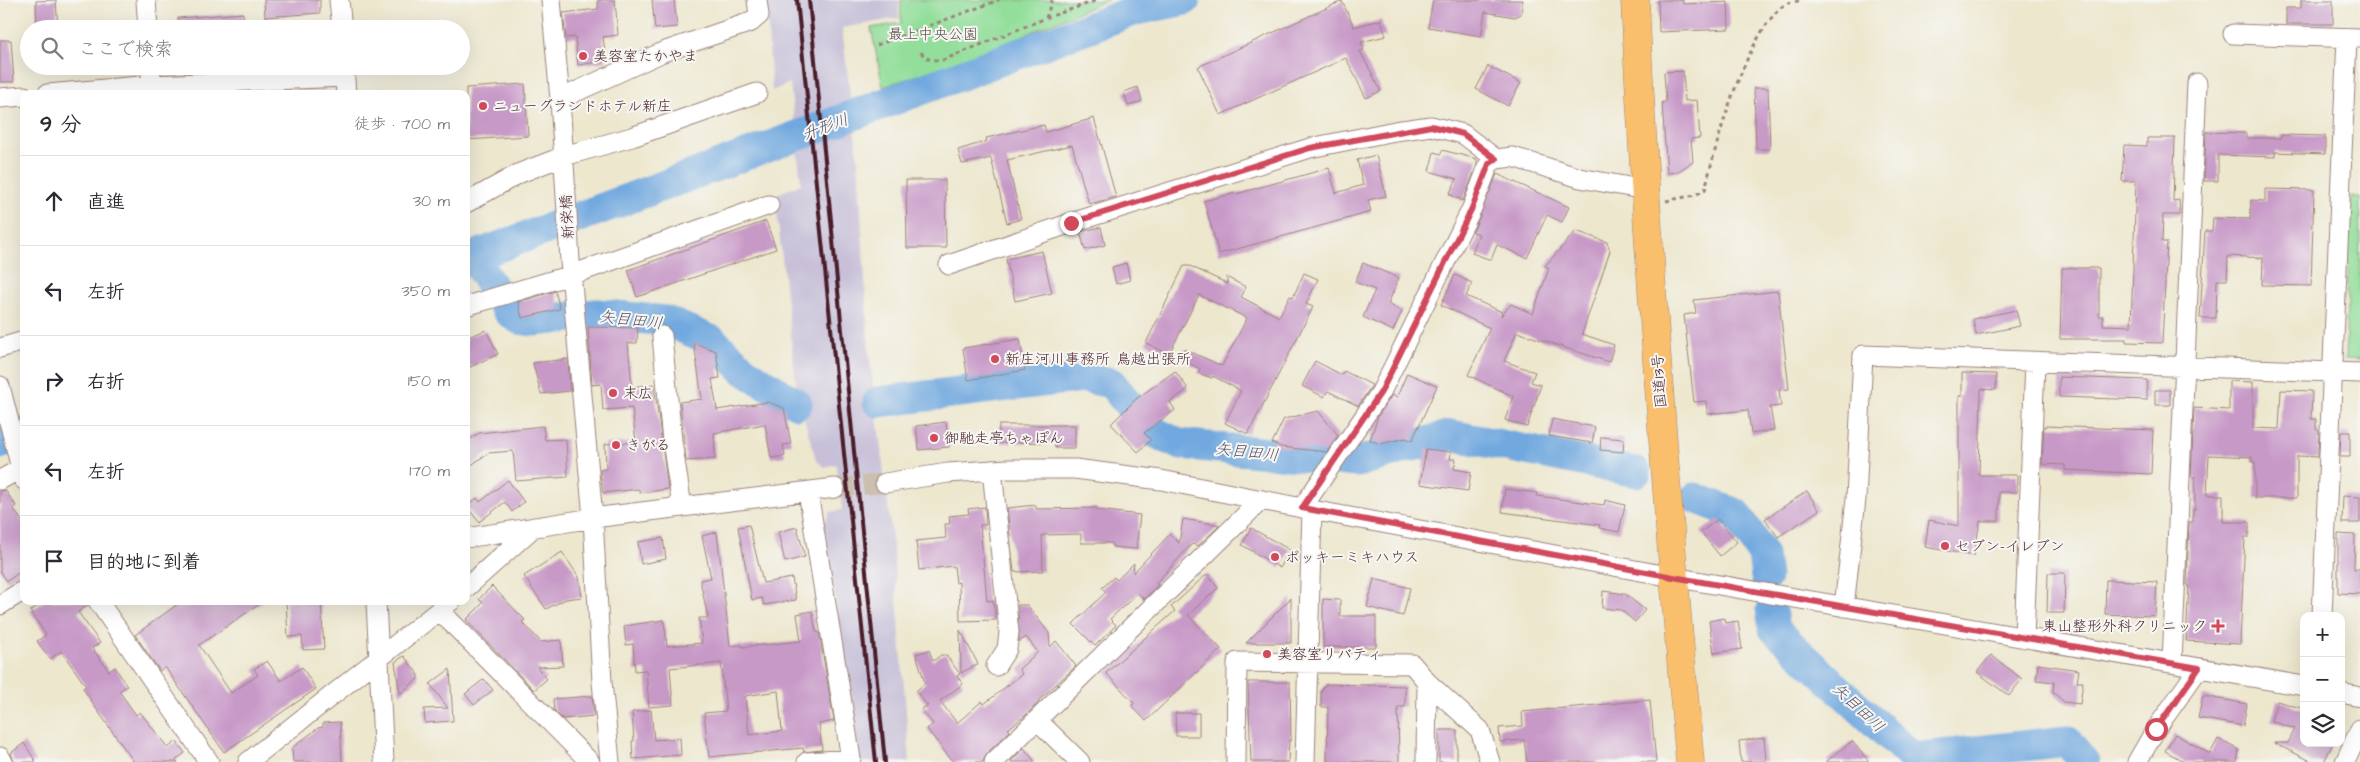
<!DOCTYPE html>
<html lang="ja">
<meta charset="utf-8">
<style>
:root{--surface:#fff;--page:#f7f7f7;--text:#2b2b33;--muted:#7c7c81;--line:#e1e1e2}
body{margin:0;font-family:"Architects Daughter","Klee One",sans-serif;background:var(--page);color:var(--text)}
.controls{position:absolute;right:15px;bottom:15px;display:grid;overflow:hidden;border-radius:10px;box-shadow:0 5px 20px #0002}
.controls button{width:45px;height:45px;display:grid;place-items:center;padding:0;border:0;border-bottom:1px solid var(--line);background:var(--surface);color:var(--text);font:25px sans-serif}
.stop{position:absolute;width:15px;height:15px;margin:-11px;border:4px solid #d1495b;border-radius:50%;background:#fff}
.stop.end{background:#d1495b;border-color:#fff;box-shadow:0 1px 5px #0008}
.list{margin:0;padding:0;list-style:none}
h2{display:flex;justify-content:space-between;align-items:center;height:65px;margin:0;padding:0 20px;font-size:21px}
h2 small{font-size:16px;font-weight:400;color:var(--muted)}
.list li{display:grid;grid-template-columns:32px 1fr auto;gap:15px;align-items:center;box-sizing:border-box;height:90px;padding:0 20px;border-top:1px solid var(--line)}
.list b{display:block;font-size:19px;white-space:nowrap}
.list em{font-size:16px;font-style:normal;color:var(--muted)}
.icon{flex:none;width:28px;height:28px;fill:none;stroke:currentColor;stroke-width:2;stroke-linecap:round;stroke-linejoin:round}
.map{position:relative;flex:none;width:2360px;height:762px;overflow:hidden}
.search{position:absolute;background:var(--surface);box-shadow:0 5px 20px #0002;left:20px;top:20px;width:450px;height:55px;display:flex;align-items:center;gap:12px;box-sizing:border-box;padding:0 18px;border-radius:28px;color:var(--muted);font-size:19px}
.panel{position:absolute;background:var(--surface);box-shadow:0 5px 20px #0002;left:20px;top:90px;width:450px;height:515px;border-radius:10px}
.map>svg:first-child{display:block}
.industrial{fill:#c7c0d8}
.green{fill:#92de9a;stroke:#6e7e62}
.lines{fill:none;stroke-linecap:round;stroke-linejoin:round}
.river{stroke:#71a8df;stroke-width:31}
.building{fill:#c799c7;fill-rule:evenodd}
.minor-tunnel{stroke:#ccbfad;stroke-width:19;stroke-dasharray:19 9;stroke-linecap:butt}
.minor-casing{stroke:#9c837c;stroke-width:21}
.highway-casing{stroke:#9c837c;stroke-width:29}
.path{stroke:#9c837c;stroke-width:3;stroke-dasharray:4 4;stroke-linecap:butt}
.minor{stroke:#fff;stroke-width:19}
.highway{stroke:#f9bf6d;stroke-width:28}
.rail{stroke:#4a1f2b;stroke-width:4}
.route{stroke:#d1495b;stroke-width:6}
.poi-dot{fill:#d1495b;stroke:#f6f6f2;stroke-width:2}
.labels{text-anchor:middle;stroke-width:4;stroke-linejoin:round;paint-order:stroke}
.park-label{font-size:15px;fill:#5c4f47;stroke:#f6f6f2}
.poi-label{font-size:15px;fill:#4a1f2b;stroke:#f6f6f2;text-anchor:start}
.street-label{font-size:15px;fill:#4a1f2b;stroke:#f6f6f2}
.water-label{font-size:16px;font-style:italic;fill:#584f6a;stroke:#f6f6f2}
</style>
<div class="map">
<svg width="2360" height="762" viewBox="0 0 2360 762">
<rect width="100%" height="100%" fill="#f6f6f2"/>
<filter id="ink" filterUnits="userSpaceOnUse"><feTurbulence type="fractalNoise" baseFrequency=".02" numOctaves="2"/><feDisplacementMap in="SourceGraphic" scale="10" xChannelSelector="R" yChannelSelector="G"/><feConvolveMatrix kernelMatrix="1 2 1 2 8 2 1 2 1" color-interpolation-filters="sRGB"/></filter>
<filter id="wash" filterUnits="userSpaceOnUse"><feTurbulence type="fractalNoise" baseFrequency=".0096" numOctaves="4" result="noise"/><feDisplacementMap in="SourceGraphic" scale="20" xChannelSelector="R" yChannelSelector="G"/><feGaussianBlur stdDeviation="1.12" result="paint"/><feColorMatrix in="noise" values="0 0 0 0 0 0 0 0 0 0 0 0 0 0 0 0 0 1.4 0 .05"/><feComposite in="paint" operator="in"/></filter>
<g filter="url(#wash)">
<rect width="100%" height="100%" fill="#ede7ce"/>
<path class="industrial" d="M766,0H899V18L842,28L858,160L869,352L892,537L910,762H860L824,524L830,512L842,510L836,464L824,467L816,460L797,393L775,195L801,184L790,83L772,91Z"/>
<path class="green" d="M901,0H1108L979,54L883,87L871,28L901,23Z
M2351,197L2360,198V360L2345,359Z"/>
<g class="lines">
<path class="river" d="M473,257L508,311L519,319L535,321L597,314L666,321L713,341L745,371L797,404
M466,259L1136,10L1185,0
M878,402L1083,377L1111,383L1150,430L1179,444L1357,462L1451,435L1636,472
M0,444L24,432
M1695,498L1737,514L1763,555L1766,577
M1771,609L1774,629L1913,758L2067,741L2084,762"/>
</g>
<g id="blocks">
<path class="building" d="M56,0L58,29H37L36,1Z
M264,0H320V13L265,17Z
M598,0H615L618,35L603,37L606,61L578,65L575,37L566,38L563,13L598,9Z
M652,0H674L677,27L655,29Z
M1433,0H1523L1521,14L1515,17L1485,12L1481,36L1428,27Z
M1658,0H1683V4L1728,2L1729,29L1659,32Z
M2301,0H2333V24H2286V8H2301Z
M1342,1L1354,27L1381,20L1386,36L1361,42L1364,50L1360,51L1381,91L1366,98L1346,58L1220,115L1198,67Z
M243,13L244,29H179L178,18Z
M0,40H11L14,82H0Z
M1488,66L1521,83L1508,106L1476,89Z
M1683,71L1685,101L1697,100L1700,138L1691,139L1693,162L1677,172L1667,173L1662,102H1666L1664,72Z
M525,84L528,136L466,140V88Z
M1138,87L1142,101L1128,106L1124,92Z
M1754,88H1768L1770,149H1756Z
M1094,118L1116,197L1089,204L1072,145L1007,160L1021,219L1007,223L991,158L962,164L958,150L987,141L986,138L1044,125L1046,132Z
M2206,132L2246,133V138H2281V135L2325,136V154L2275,152V157L2218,155V181H2204Z
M2147,138H2175L2173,201L2179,200L2180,215H2163L2162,242H2167L2162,343L2126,342V339H2060L2062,268H2099V316H2103V325L2131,326L2136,181H2122L2124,145L2147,146Z
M1442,150L1477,159V165L1463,201L1449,194L1457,179L1429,171L1434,152L1441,154Z
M1376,155L1386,196L1368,200L1371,212L1219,254L1204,201L1236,193V194L1329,168L1336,193L1363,185L1357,160Z
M1497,174L1569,207L1562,222L1547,215L1527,258L1497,245L1491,260L1472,253L1479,234L1473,232Z
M906,180H945L946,248H907Z
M2265,189L2314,190L2311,286L2262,285L2263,258L2228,256L2227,280H2217L2216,318H2200L2205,231H2212L2213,218L2250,219L2251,200L2265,201Z
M766,221L776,249L637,297L628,270Z
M1101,227L1105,245L1085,250L1080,232Z
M1576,231L1607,242L1610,251L1582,334L1614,345L1609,362L1517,332L1504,361L1535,372L1531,382L1541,385L1527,427L1505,420L1513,396L1468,375L1490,328L1441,305L1455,275L1472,283L1466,296L1502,312L1501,316L1511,304L1533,314L1549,268L1545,266Z
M1042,251L1052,293L1015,301L1006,259Z
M1126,263L1130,280L1116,284L1112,267Z
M1363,263L1399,278L1388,304L1402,311L1393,331L1363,317L1375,290L1355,282Z
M1184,266H1190L1228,284L1226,277L1246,287L1241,297L1279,317L1290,296L1293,297L1304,273L1318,279L1306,304L1313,307L1248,434L1225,423L1241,391L1213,376L1212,378L1198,373L1200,369L1179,358L1184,349L1222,366L1247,318L1199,295L1169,354L1146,343Z
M555,291L560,309L522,318L518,302Z
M1778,291L1789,389L1779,390L1781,406L1770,407L1774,430L1751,434L1748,410L1707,414L1706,401L1694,402L1684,315L1696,313L1694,300Z
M2016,310L2020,326L1976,335L1973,319Z
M588,327L638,328L637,343H628L632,387L654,384L668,489L640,493L639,489L603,493L600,470L606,469L605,444L636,442L632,408L603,410L601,384L592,385Z
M486,330L498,354L466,369V338Z
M1020,339L1025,370L968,380L963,348Z
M694,343L716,351L720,378L712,379L717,410L768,402L784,408L791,444L783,445L785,456L771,458L765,424L714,433L715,459L686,461L680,402L702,399Z
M568,359L570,391L541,394L533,363Z
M1315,361L1342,375L1344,371L1372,385L1358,406L1328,391L1324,397L1302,386Z
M1175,371L1188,389L1170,402L1175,410L1144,433L1151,440L1138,452L1111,424L1136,399Z
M1407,373L1437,386L1412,441L1406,438L1380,444L1370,440L1378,416L1392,395L1397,397Z
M1962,373L1996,374V390L1981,389L1979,475H2017V492H1999V521H1980L1974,556L1925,547L1929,520L1959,526V396H1962Z
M2059,377L2147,380V400L2059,397Z
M2229,381L2253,382V428L2279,429L2281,390L2312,391L2311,419H2316V429L2319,431L2318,457L2297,456V498H2255V462L2252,461V457L2209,455L2207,495H2223V522H2249V537H2245L2240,644L2186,641L2189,585H2187L2189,522H2193V509H2195V477H2191L2194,408L2229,410Z
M2155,390H2170V405H2155Z
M1318,411L1338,435L1327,452L1281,447L1272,443L1284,419Z
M1552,419L1595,427L1592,443L1549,436Z
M946,422L949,447L919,450L916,426Z
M999,425H1075V448H1055V442L999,443Z
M543,426L545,440L566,439L568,477L516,481L513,451L488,453L466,469V442L479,433Z
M2044,426L2153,430L2151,474L2065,470V465L2042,464Z
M2341,432H2350V457H2340Z
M1601,437L1624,439L1623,452L1600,450Z
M1426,449L1451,452L1450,459H1456L1454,469L1471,472L1468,491L1420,484Z
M508,480L524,502L512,512L505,502L479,522L466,506L477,498L480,502Z
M1505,489L1538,493L1537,496L1604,505L1605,500L1625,505L1619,532L1599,528L1600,525L1502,512Z
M5,490L16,506L13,508L24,524V569L7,581L0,571V491Z
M1807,491L1819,510L1778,537L1765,519Z
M2343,496L2360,497V523H2342Z
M1036,505V509L1097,508V510L1140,515L1136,549L1112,547V543H1081V534L1042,535L1043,571L1014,572L1007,508Z
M985,507L986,525H980L987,601L993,600L996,620L960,621L959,582L956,583L954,566L919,570L916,541L946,538L945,524H950L949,516L969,514L968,509Z
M1183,519L1220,525L1198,546L1192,544L1156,583L1158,585L1144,599L1138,593L1110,619L1116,625L1095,646L1073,624L1106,592L1102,588L1114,577L1117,580L1134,563L1133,573L1170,534L1179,543Z
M1718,519L1737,542L1720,556L1701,532Z
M749,525L763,583L792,578L796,600L764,605L762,598L752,600L738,527Z
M797,527L805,557L785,562L778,532Z
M1251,528L1290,550L1280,568L1242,545Z
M717,532L730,646L742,645V647L801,641L797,614L812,611L816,632H819L834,721L819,724L822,750L804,752L803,748L709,757L704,713L726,711L721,663L670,668L673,705L649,707L646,670L635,671L633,644L626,645L624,626L664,620L667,646L702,643L699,618H708L700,580L711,578L702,536ZM778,691L782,731L749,735L745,696Z
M2338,534L2355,535L2354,569H2360V594L2338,593Z
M663,538L666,559L641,564L638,542Z
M562,552L579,577L582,597L566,599L546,609L524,576Z
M2048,573H2065L2064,613H2047Z
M1207,574L1218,588L1188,615L1221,649L1146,721L1132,706L1134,703L1106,673L1175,611L1171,607Z
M1374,579L1410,588L1403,616L1367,607Z
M2106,580L2157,582L2155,616L2105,614Z
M492,586L525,620L522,622L541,642L561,640L563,666L537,667L547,679L534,690L466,620L483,603L479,599Z
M1603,591L1625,594L1645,610L1635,622L1621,610L1602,608Z
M1291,598V643H1246Z
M1323,599L1340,600V616H1376V647H1323Z
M45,601H87L88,605L78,612L100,643L92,648L109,671L115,667L127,686L119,691L136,715L140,712L168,748L176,741L185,753L176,760L178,762H134L95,707L83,688L86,686L61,651L50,659L37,641L46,635L30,611Z
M182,601H264L199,645L231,693L258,675L254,669L267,661L281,681L302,667L316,689L224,752L165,667L160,671L135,635Z
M286,601H321L324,649L303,650L302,636L288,637Z
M1018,605H1027L1049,633L1050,647L1056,641L1076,666L1038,701L1039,702L1026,715L1008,729L1010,731L986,754L983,762H953L927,729L933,724L921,709L928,706L916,691L925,683L916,654L929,650L933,661L941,655H946L960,674L957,676L963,684L940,701L957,723L982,701L984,704L1022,674L1019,669L1038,652L1026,637L1019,642Z
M1724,618L1725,623L1738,621L1742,649L1714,653L1709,621Z
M960,630L978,664L961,673Z
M1991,655L2022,679L2009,696L1977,672Z
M404,656L418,674V679L400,694L395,662Z
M2038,664L2079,670L2077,682H2083L2080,704L2064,702L2053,692L2054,682L2036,680Z
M450,669L453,721L425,723L424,709L448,708L430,684Z
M484,679L493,690L474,705L465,694Z
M1248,682H1290L1291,740H1289L1288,762H1251Z
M1326,684L1405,686V707H1398L1399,762H1327L1328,707H1321V691Z
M592,696L594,716L563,719L554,710L553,699Z
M2203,696L2247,704L2243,726L2198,718Z
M1650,700L1656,762H1527L1524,740L1500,742L1499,728L1523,726L1522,712Z
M2277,701L2304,709V743H2333L2324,762H2313L2274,743H2288L2295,729L2271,721Z
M651,710L654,740L680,738L681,755L633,759L632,741H634L632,712Z
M1175,713H1199V736H1176Z
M340,722L342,762H293L292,748L318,728L323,727V723Z
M1439,730H1457V762H1439Z
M2175,734L2210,754L2218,739L2239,750L2237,762H2185L2165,751Z
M1764,738L1766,761L1741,762L1739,741Z
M1852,741L1869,762H1826Z
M24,743L29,751L36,762H14L11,753Z
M1024,748L1035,762H1010Z"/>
</g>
</g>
<g filter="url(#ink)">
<use href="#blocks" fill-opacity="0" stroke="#9c837c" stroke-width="1"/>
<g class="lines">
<path class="minor-tunnel" d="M835,488L885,483"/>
<defs>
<path id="minor" d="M146,0L148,29
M339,0L342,29
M551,0L560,99L570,261L593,518L602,682L610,762
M2233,34L2359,38
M150,66L152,85
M344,66L346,94
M47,94L152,85L345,77
M0,98L24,96
M560,99L663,52L751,22L759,15L757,0
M466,203L520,173L564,156L632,137L757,93
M949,265L1071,223L1310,148L1395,131L1431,126L1463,134L1496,159
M466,306L571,275L769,205
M662,336L672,441L682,507
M0,348L24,341
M0,386L24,480
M992,470L1009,632L1007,649L996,666
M0,480L24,467
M885,483L948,473L1008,469H1075L1161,480L1312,510L1673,577L2304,686
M1302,508L1381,392L1472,208L1489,164L1496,159L1513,157L1580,178L1646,190
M466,538L593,518L835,488
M466,588L534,527
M98,601L209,762
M376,601L384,762
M0,605L24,590
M1844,607L1856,499L1863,355L2360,373
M440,611L590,762
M2322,616L2347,38
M2024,638L2035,363
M2172,663L2197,83
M1427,682L1480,730L1490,762
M2341,693L2360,697
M1038,721L1080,762
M0,757L3,762
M248,762L451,601
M807,762L851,759L808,492
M994,762L1261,500
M1236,762L1237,662L1412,664L1427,682L1426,762
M1305,762L1312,510
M2137,762L2156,729L2199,668
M2345,762L2360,729"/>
<path id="highway" d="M1635,0C1647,254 1667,508 1690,762"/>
</defs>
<use href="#minor" class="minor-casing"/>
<use href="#highway" class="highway-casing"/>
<path class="path" d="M1046,18L1052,0
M877,45L999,0
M921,52C926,61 933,60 943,60L1046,18L1098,0
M1666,201L1695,195L1705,190C1716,142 1745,37 1783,6C1787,2 1795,2 1801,0"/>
<use href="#minor" class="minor"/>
<use href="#highway" class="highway"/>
<path class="rail" d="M797,0L876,762
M809,0L885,762"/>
</g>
</g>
<g class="lines" filter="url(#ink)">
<path class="route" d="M1071,223L1310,148L1431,126L1463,134L1496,159L1489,164L1472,208L1381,392L1302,508L1673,577L2199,668L2156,729"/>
</g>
<g class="poi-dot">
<circle cx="583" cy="56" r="5"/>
<circle cx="483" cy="106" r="5"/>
<circle cx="995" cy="359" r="5"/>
<circle cx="613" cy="393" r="5"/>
<circle cx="934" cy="438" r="5"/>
<circle cx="616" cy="445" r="5"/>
<circle cx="1945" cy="546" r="5"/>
<circle cx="1275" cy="557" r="5"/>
<path d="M2215.5 618.5h5v5h5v5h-5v5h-5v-5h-5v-5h5z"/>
<circle cx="1267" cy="654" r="5"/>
</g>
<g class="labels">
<g class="park-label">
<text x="933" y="39">最上中央公園</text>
</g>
<g class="poi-label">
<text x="593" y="61">美容室たかやま</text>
<text x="493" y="111">ニューグランドホテル新庄</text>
<text x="1005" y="364">新庄河川事務所 鳥越出張所</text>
<text x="623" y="398">末広</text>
<text x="944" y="443">御馳走亭ちゃぽん</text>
<text x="626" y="450">きがる</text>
<text x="1955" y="551">セブン-イレブン</text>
<text x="1285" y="562">ポッキーミキハウス</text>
<text x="2207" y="631" text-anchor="end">東山整形外科クリニック</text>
<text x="1277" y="659">美容室リバティ</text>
</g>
<g class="street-label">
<text transform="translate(567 217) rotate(-94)" y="5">新栄橋</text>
<text transform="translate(1659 381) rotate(-94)" y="5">国道13号</text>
</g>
<g class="water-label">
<text transform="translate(825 126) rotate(-20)" y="6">升形川</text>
<text transform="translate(631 319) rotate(6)" y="6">矢目田川</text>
<text transform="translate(1247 451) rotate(6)" y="6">矢目田川</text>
<text transform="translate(1859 707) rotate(43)" y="6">矢目田川</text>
</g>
</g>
</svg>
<div class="controls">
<button>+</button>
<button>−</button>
<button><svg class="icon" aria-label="layers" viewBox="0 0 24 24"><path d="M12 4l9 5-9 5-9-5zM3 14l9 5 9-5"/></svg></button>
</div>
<div class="stop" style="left:2156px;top:729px"></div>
<div class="stop end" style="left:1071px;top:223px"></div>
<div class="search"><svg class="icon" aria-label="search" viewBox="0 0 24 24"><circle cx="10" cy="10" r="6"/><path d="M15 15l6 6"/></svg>ここで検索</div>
<section class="panel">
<h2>9 分<small>徒歩 · 700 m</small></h2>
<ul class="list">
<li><svg class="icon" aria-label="ahead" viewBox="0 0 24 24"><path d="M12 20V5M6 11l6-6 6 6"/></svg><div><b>直進</b></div><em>30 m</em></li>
<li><svg class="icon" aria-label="left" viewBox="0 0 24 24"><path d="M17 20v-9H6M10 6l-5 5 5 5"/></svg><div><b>左折</b></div><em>350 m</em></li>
<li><svg class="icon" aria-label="right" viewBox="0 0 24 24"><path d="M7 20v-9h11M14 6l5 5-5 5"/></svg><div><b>右折</b></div><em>150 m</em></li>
<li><svg class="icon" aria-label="left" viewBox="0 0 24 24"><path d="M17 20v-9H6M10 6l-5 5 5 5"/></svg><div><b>左折</b></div><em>170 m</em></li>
<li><svg class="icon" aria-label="arrive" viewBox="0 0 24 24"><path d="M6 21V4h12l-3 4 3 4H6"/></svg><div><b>目的地に到着</b></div></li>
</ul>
</section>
</div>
